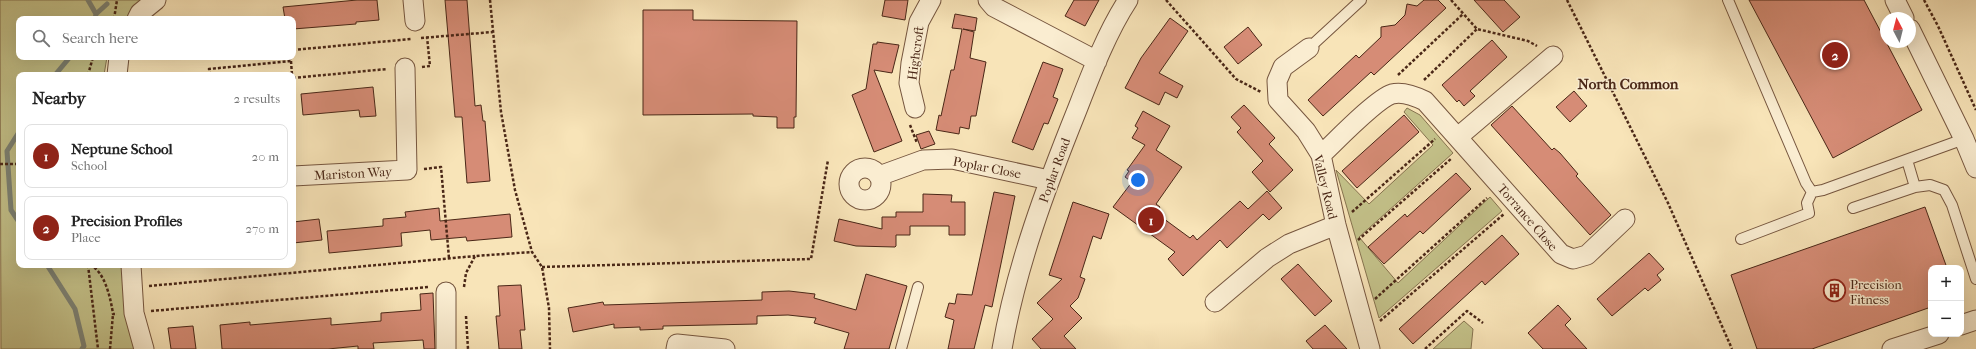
<!DOCTYPE html>
<meta charset="utf-8">
<style>
:root{--surface:#fff;--page:#f2f2f2;--text:#222;--muted:#767676;--line:#e0e0e0;--accent:#8f2418}
body{margin:0;font-family:"IM FELL French Canon",serif;background:var(--page);color:var(--text)}
.controls{position:absolute;right:12px;bottom:12px;display:grid;overflow:hidden;border-radius:8px;box-shadow:0 4px 16px #0002}
.controls button{width:36px;height:36px;display:grid;place-items:center;padding:0;border:0;border-bottom:1px solid var(--line);background:var(--surface);color:var(--text);font:20px sans-serif}
.compass{position:absolute;left:1880px;top:12px;width:36px;height:36px;border-radius:50%;background:var(--surface);box-shadow:0 4px 16px #0002;rotate:353deg}
.you{position:absolute;left:1138px;top:180px;width:14px;height:14px;margin:-10px;border:3px solid #fff;border-radius:50%;background:#1a73e8;box-shadow:0 0 0 6px #1a73e833}
.badge{display:grid;place-items:center;width:26px;height:26px;border-radius:50%;background:var(--accent);color:#fff;font-size:13px;font-weight:700}
.pin{position:absolute;translate:-50% -50%;border:2px solid #fff;box-shadow:0 1px 4px #0006}
.list{margin:0;padding:0;list-style:none}
h2{display:flex;justify-content:space-between;align-items:center;height:52px;margin:0;padding:0 16px;font-size:17px}
h2 small{font-size:13px;font-weight:400;color:var(--muted)}
.list li{display:grid;grid-template-columns:26px 1fr auto;gap:12px;align-items:center;box-sizing:border-box;height:64px;margin:0 8px 8px;padding:0 8px;border:1px solid var(--line);border-radius:8px}
.list b{display:block;font-size:15px;white-space:nowrap}
.list p{margin:0;font-size:13px;white-space:nowrap;color:var(--muted)}
.list em{font-size:13px;font-style:normal;color:var(--muted)}
.icon{flex:none;width:22px;height:22px;fill:none;stroke:currentColor;stroke-width:2;stroke-linecap:round;stroke-linejoin:round}
.map{position:relative;flex:none;width:1976px;height:349px;overflow:hidden}
.search{position:absolute;background:var(--surface);box-shadow:0 4px 16px #0002;left:16px;top:16px;width:280px;height:44px;display:flex;align-items:center;gap:10px;box-sizing:border-box;padding:0 14px;border-radius:8px;color:var(--muted);font-size:15px}
.panel{position:absolute;background:var(--surface);box-shadow:0 4px 16px #0002;left:16px;top:72px;width:280px;height:196px;border-radius:8px}
.map>svg:first-child{display:block}
.green{fill:#c4c28a;stroke:#877450}
.lines{fill:none;stroke-linecap:round;stroke-linejoin:round}
.stream{stroke:#7c8275;stroke-width:5}
.building{fill:#d68c76;stroke:#4a2717}
.service-casing{stroke:#76563f;stroke-width:12}
.minor-casing{stroke:#76563f;stroke-width:21}
.path{stroke:#4a2717;stroke-width:2.5;stroke-dasharray:3 2;stroke-linecap:butt}
.service{stroke:#faedd1;stroke-width:10}
.minor{stroke:#faedd1;stroke-width:19}
.labels{text-anchor:middle;stroke-width:3;stroke-linejoin:round;paint-order:stroke}
.street-label{font-size:13px;fill:#4a2717;stroke:#faedd1}
.poi-label{font-size:13px;fill:#4a2717;stroke:#faedd1;text-anchor:start}
.quarter-label{font-size:15px;font-weight:bold;fill:#4a2717;stroke:#faedd1}
</style>
<div class="map">
<svg width="1976" height="349" viewBox="0 0 1976 349">
<rect width="100%" height="100%" fill="#f8e4b8"/>
<filter id="stains"><feTurbulence type="fractalNoise" baseFrequency=".005" numOctaves="4"/><feColorMatrix values="0 0 0 0 .2 0 0 0 0 .09 0 0 0 0 .02 0 0 0 .5 -.17"/></filter>
<radialGradient id="worn" r=".72"><stop offset=".6" stop-color="#630" stop-opacity="0"/><stop offset="1" stop-color="#630" stop-opacity=".3"/></radialGradient>
<path class="green" d="M0,0H140L126,19H19V57H107L104,75H19V265H123L136,349H1Z
M1407,108L1420,115L1453,153L1359,237L1398,283L1490,197L1502,211L1379,318L1336,170L1369,204L1433,145L1404,112Z
M1464,321L1473,329L1471,349H1433Z"/>
<g class="lines">
<path class="stream" d="M88,0L96,14L95,19
M96,14L107,4
M55,75L70,57
M19,132L7,151L11,210L19,222
M47,265L75,309L84,346L82,349"/>
</g>
<path class="building" d="M357,0H377L379,20L356,22V24L293,29V19H285L283,7Z
M445,0H467L475,106L481,105L483,121H485L490,181L467,183L462,117H455Z
M885,0H908L905,20L882,16Z
M1074,0H1099L1085,26L1065,16Z
M1424,0H1438L1446,8L1374,75L1371,72L1323,116L1308,100L1356,55L1359,58L1381,37V27L1395,25L1405,15L1407,4L1417,6Z
M1474,0H1504L1520,17L1503,32Z
M1749,0H1864L1922,110L1833,158Z
M643,10H693V20L797,21L796,117H794V128H777V117L753,116V114L643,115Z
M955,14L977,18L975,31L963,29L974,32L970,58L986,62L976,116H971L969,129L960,127L959,134L936,130L939,115L941,116L951,70H954L962,29L952,28Z
M1170,18L1188,31L1159,73L1183,86L1177,98L1165,92L1159,105L1125,88L1141,58Z
M1248,27L1262,45L1238,64L1224,47Z
M1492,40L1507,57L1470,91L1475,96L1464,106L1459,100L1457,102L1442,85Z
M877,42L899,45L892,73L874,70L902,141L874,152L852,95L866,89L873,44H877Z
M1043,62L1063,69L1053,97L1058,99L1048,124L1044,123L1033,150L1012,142Z
M373,87L376,116L360,117L359,110L303,115L301,94Z
M1574,91L1587,106L1570,122L1556,107Z
M1244,105L1275,138L1269,144L1293,170L1270,192L1252,172L1263,161L1237,132L1241,128L1231,117Z
M1512,106L1552,150L1554,148L1560,153L1578,174L1576,176L1611,215L1590,235L1491,125Z
M1143,111L1170,126L1156,150L1182,167L1156,204L1160,207L1156,213L1190,238L1193,235L1197,240L1240,201L1248,209L1267,191L1282,208L1269,220L1263,214L1227,248L1220,240L1183,276L1168,259L1175,252L1113,207L1132,182L1125,177L1129,171L1127,170L1145,145L1132,138L1138,128L1135,126Z
M1404,115L1419,132L1357,188L1342,171Z
M929,131L935,144L921,149L916,135Z
M1456,173L1471,189L1423,234L1420,231L1384,264L1368,247L1405,214L1407,217Z
M994,192L1015,196L992,307L985,305L974,349H948L954,320L945,317L949,303L955,304L957,294L972,295Z
M923,194L952,195L951,202H965V235H949V226H910V235H896V246L895,247L856,246L834,241L839,219L882,229V217H896V212H923Z
M1073,202L1109,214L1101,239L1093,236L1080,277L1085,279L1078,298L1070,306L1082,318L1064,336L1076,349H1041L1032,339L1053,319L1037,303L1062,279L1049,275Z
M1925,207L1947,268H1931V307L1812,349H1757L1731,275Z
M439,208L440,221L510,214L512,237L467,241L466,237L431,240L430,230L401,233L402,246L329,253L327,231L383,226V219L406,217L405,212Z
M319,219L322,240L293,243V222Z
M1502,235L1519,254L1485,285L1482,281L1413,344L1399,329Z
M1649,253L1664,269L1657,275L1661,280L1648,291L1645,288L1612,316L1597,299Z
M1298,264L1332,301L1315,316L1281,279Z
M866,274L907,286L889,349H844L849,333L814,323L816,318L788,315L757,316V324L663,326V329L640,330V327L614,328V324L573,332L568,308L603,302L604,305L762,300V292L789,291L815,294L814,298L856,310Z
M521,285L525,330H520L522,349H499L496,316H500L498,286Z
M433,293L435,349H424L423,340L373,343L374,349H358V346L328,349H222L220,325L250,322V325L331,318V325L381,321V313L421,310L420,294Z
M1558,305L1571,319L1565,325L1587,349H1543L1528,333Z
M1325,325L1347,349H1313L1306,341Z
M193,326L196,349H171L168,328Z"/>
<g class="lines">
<defs>
<path id="service" d="M1728,0L1806,183L1812,192L1823,190L1964,139
M1309,48L1361,0
M1907,160L1915,187
M1853,208L1915,187L1930,185L1944,190L1952,205L1976,279
M1741,239L1809,213L1807,203L1812,192
M901,349L918,287"/>
<path id="minor" d="M413,0L415,21
M988,0L994,7L1097,61
M1895,0L1904,18
M137,19L140,13L156,0
M1910,29L1964,139L1976,168
M1309,48L1283,67L1277,81L1278,100L1306,131L1321,155L1336,225L1370,349
M117,75L119,57
M915,108L909,83L911,63L919,22L931,0
M1458,137L1553,56
M1321,155C1335,142 1376,99 1392,94C1403,91 1415,96 1425,101L1561,254L1573,259L1587,255L1625,219
M849 184a16 16 0 1 1 32 0a16 16 0 1 1-32 0Z
M293,176L407,170L405,68
M879,176L923,160L952,159L1049,180
M131,265L134,313L144,349
M1215,302L1267,258L1289,244L1336,225
M1961,325L1976,320
M446,349V292
M676,349L677,344L725,349
M1002,349C1016,267 1046,187 1077,110C1091,74 1107,32 1128,0
M1892,349L1939,334"/>
</defs>
<use href="#service" class="service-casing"/>
<use href="#minor" class="minor-casing"/>
<path class="path" d="M490,0L501,112L515,190L532,252L542,267L549,308L550,349
M1166,0L1236,79L1261,92
M1451,0L1477,29L1528,41L1537,46
M1567,0L1668,203L1732,349
M1924,0L1938,26L1976,110
M114,19L117,0
M421,38L493,32
M293,50L411,39
M291,61L292,75
M422,67L430,66L427,37
M88,75L93,57
M210,75L209,69L291,61L290,57
M1398,75L1463,14
M293,78L387,69
M1424,80L1477,29
M293,83V86
M910,125L917,143
M0,164H19
M424,169L441,167L449,258
M1352,212L1435,139
M1358,240L1452,158
M88,265L98,349
M90,265C105,271 111,300 113,314H117
M542,267L811,259L828,160
M149,286L475,256
M464,287L466,273L475,256L532,252
M1375,299L1487,198
M151,311L429,287
M466,316L468,349
M1380,321L1504,214
M110,349L113,314
M1425,349L1467,311L1483,323"/>
<use href="#service" class="service"/>
<use href="#minor" class="minor"/>
</g>
<defs>
<symbol id="building-ring" viewBox="-11 -11 22 22"><circle r="9.5" fill="#faedd1" stroke="#8f2418" stroke-width="1.5"/><path d="M-4-6H4V6H1V3H-1V6H-4ZM-2.5-4.3h1.7v1.8h-1.7ZM.8-4.3h1.7v1.8H.8ZM-2.5-1h1.7V.8h-1.7ZM.8-1h1.7V.8H.8Z" fill="#8f2418"/></symbol>
</defs>
<g fill-rule="evenodd">
<use href="#building-ring" x="1822" y="278" width="25" height="25"/>
</g>
<g class="labels">
<g class="street-label">
<text transform="translate(915 53) rotate(-82)" y="5">Highcroft</text>
<text transform="translate(987 167) rotate(11)" y="5">Poplar Close</text>
<text transform="translate(1054 170) rotate(-70)" y="5">Poplar Road</text>
<text transform="translate(353 173) rotate(-3)" y="5">Mariston Way</text>
<text transform="translate(1326 187) rotate(76)" y="5">Valley Road</text>
<text transform="translate(1528 217) rotate(49)" y="5">Torrance Close</text>
</g>
<g class="poi-label">
<text x="1850" y="289">Precision<tspan x="1850" dy="15">Fitness</tspan></text>
</g>
<g class="quarter-label">
<text x="1628" y="89">North Common</text>
</g>
</g>
<rect width="100%" height="100%" filter="url(#stains)"/>
<rect width="100%" height="100%" fill="url(#worn)"/>
</svg>
<div class="controls">
<button>+</button>
<button>−</button>
</div>
<svg class="compass" viewBox="-18 -18 36 36"><path d="M0-13l5 13h-10z" fill="#e53935"/><path d="M0 13l5-13h-10z" fill="#767676"/></svg>
<div class="you"></div>
<div class="pin badge" style="left:1151px;top:220px">1</div>
<div class="pin badge" style="left:1835px;top:55px">2</div>
<div class="search"><svg class="icon" aria-label="search" viewBox="0 0 24 24"><circle cx="10" cy="10" r="6"/><path d="M15 15l6 6"/></svg>Search here</div>
<section class="panel">
<h2>Nearby<small>2 results</small></h2>
<ul class="list">
<li><span class="badge">1</span><div><b>Neptune School</b><p>School</p></div><em>20 m</em></li>
<li><span class="badge">2</span><div><b>Precision Profiles</b><p>Place</p></div><em>270 m</em></li>
</ul>
</section>
</div>
